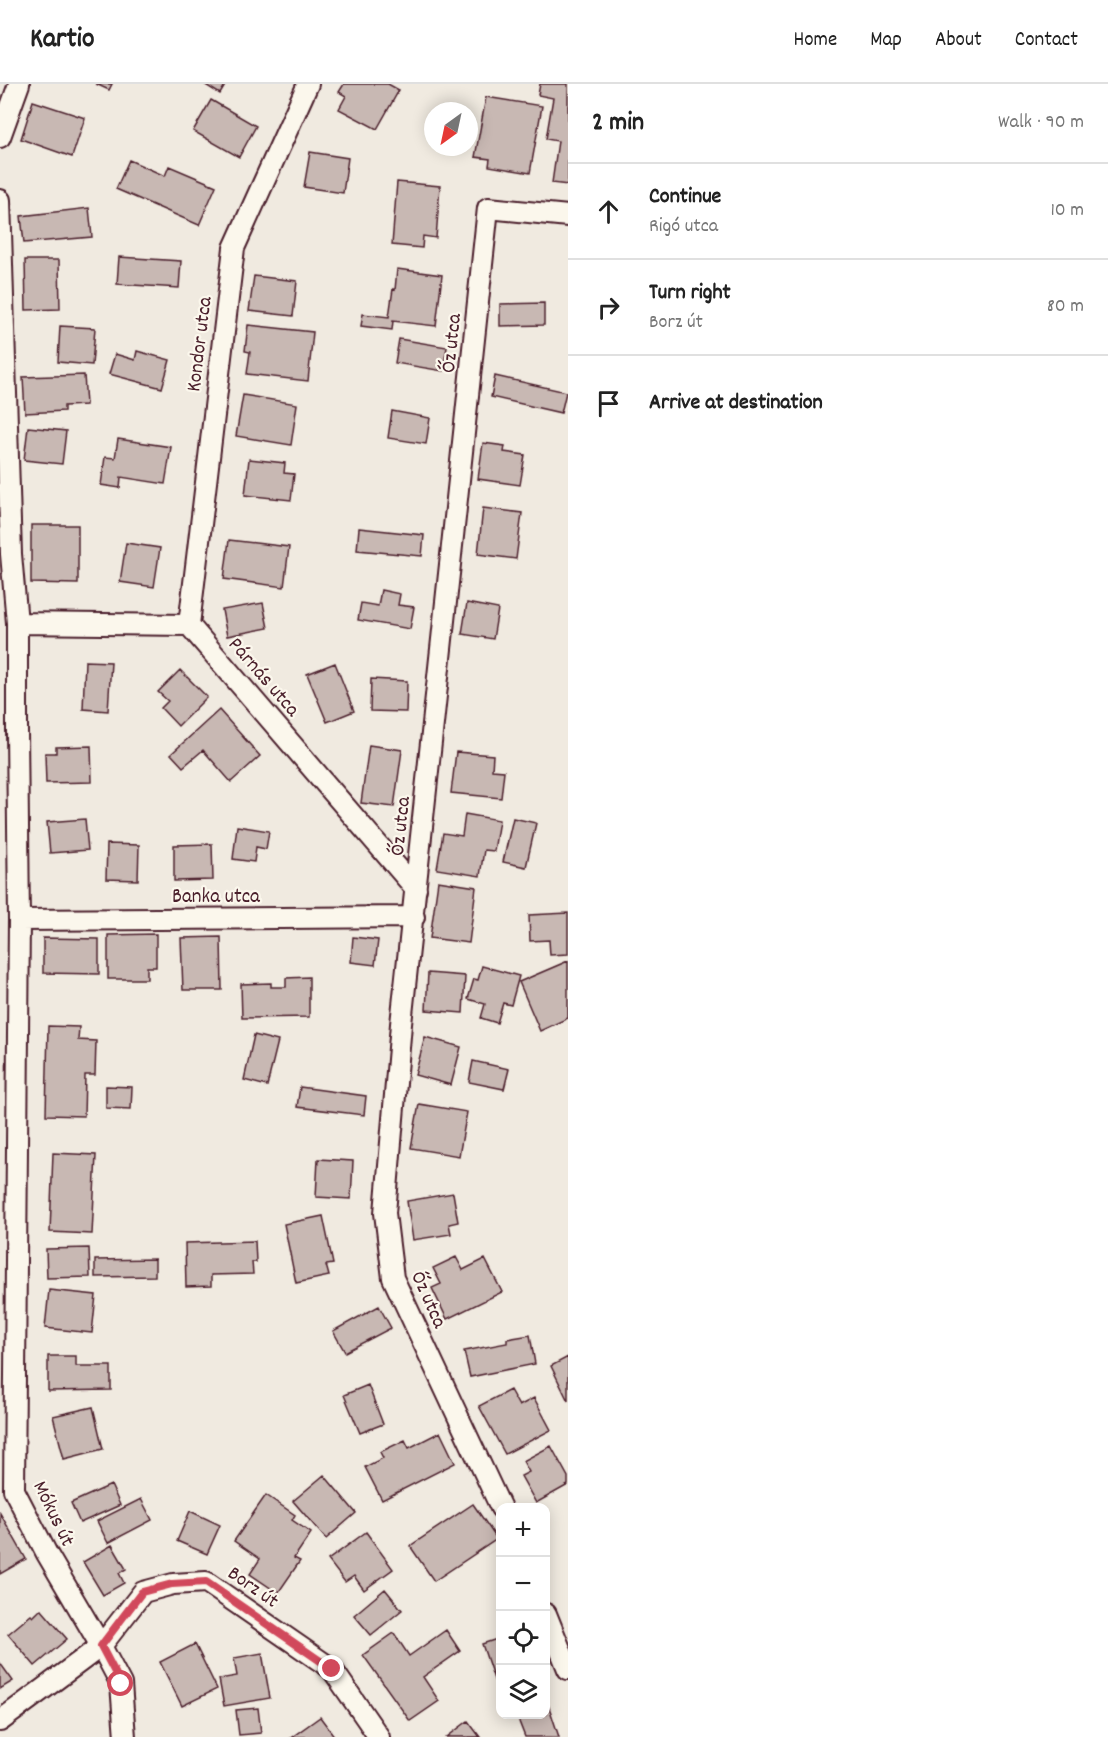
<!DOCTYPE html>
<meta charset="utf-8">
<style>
:root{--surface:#fff;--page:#f6f6f6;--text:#222;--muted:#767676;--line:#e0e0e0}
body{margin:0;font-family:Dekko,sans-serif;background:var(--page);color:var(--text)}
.controls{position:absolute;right:18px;bottom:18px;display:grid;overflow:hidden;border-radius:12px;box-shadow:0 3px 15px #0003}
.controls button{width:54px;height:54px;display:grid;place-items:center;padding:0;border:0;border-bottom:2px solid var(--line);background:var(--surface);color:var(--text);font:30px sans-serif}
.compass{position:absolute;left:424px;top:18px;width:54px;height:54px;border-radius:50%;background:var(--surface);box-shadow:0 3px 15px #0003;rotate:213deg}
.stop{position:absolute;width:18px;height:18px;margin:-14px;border:4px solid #d1495b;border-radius:50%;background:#fff}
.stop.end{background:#d1495b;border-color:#fff;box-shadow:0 2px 6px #0008}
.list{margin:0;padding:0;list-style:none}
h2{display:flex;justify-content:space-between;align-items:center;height:78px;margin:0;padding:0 24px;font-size:26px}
h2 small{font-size:20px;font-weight:400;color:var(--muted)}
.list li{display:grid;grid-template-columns:39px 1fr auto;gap:18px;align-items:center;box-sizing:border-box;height:96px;padding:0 24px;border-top:2px solid var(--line)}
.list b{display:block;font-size:22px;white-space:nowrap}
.list p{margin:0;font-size:20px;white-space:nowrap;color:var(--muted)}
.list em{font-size:20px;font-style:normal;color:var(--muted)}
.icon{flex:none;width:33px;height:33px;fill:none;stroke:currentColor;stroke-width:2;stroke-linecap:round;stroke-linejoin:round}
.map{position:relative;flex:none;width:568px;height:1653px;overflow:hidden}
header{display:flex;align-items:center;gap:36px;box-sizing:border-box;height:84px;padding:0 30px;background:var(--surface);border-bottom:2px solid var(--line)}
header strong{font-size:28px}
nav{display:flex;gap:33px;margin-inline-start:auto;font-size:21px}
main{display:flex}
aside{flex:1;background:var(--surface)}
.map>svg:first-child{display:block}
.building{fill:#c8b8b3;stroke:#4a1f2b;stroke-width:1.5}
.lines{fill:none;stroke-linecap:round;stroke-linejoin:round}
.minor-casing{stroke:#4a1f2b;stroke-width:24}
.minor{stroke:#fbf7ec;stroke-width:20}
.route{stroke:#d1495b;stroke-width:8}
.labels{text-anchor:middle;stroke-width:4.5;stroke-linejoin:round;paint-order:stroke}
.street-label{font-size:21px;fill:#4a1f2b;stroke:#fbf7ec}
</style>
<header>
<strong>Kartio</strong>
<nav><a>Home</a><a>Map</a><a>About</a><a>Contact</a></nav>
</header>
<main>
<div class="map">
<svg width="568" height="1653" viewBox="0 0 568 1653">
<rect width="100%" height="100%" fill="#f0eae0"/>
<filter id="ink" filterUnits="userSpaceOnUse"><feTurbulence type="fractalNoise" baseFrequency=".0167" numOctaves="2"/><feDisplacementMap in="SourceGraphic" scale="12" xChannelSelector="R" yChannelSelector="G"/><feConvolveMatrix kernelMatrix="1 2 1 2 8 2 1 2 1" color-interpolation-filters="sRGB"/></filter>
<g filter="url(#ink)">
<path class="building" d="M96,0H112L109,6Z
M204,0H226L220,10Z
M344,0H388L399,6L377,45L339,25L346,12L339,8Z
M540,0H568V101L552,99L558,57L546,55L553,14L538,11Z
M486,13L542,22L530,89L489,82L490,75L475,73Z
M211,16L256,42L239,73L193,47Z
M33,17L85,34L72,73L21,55Z
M310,68L348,74L343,109L304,103Z
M129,76L165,92L169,82L216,102L199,141L116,105Z
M397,98L440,102L436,154L423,152L422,164L392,161Z
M89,124L92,153L24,159L21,132Z
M119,173L181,177L179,204L117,200Z
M25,176H59L60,225L26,226Z
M397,185L442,191L436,242L393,237L392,246L361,242L363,230L389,233L393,205L395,206Z
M254,192L297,197L293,232L249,227Z
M544,219V241L500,242V220Z
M248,241L313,248L308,297L247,290L250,268L245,267Z
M60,242L95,244L92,281L58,278Z
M399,255L447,263L443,287L395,279Z
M137,267L170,276L162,304L109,290L115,270L135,276Z
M84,291L86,321L64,322V327L25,329L23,293Z
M495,292L566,308L561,329L491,313Z
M243,311L297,320L291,361L236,352Z
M392,327L430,334L426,360L388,354Z
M28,343L66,347L62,380L24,376Z
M118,355L171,363L165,400L121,393L120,404L101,401L105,373L115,374Z
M483,359L505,362L504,368L525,371L520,401L478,395Z
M249,375L285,379L284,389L294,390L291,416L245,411Z
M483,424L522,429L516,475L478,470Z
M31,441H78V500L31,499Z
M359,444L424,451L422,472L357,466Z
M229,456L289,463L284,503L224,495Z
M126,459L160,464L154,503L120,498Z
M381,506L400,510L398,521L414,523L410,545L358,536L361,519L378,522Z
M263,519L268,544L227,552L222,526Z
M467,519L498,525L493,555L462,550Z
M85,577L111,578L108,627L83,625Z
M335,579L354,627L327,638L307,590Z
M180,586L207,613L178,642L161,624L168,617L158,608Z
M371,595L407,597L406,628L370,627Z
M219,626L260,672L231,698L203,666L183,683L171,670Z
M369,661L402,666L394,723L361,719Z
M91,662L92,698L46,699L45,669H56V663Z
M456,668L493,671L492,686L504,687L501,714L451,709Z
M465,730L499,736L494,767L484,766L480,792L437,785L443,749L462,752Z
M513,734L536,739L526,783L503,778Z
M85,735L88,766L50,769L47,738Z
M237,742L269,747L266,765L256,763L254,778L233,775Z
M107,760L139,761L138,796L106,795Z
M212,760L213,796L174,797V761Z
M438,797L476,803L469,859L430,854Z
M568,829V870L550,871L549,856L530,857L529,831Z
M156,850V883H147V895H108V851Z
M221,853L222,906H183L181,854Z
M353,853L378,856L375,881L351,878Z
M43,854L99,855V890L43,889Z
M568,877V934L540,947L519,898Z
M482,882L519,892L511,921L503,919L497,939L481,934L485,920L468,915L474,895L478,896Z
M428,889L465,892L463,929L426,926Z
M309,893V933L242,934L241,900L271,899V903H286V894Z
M48,942L79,943L78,956L96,957L95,991H85L84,1032L46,1031Z
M254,951L278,957L267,1002L244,996Z
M425,953L461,963L451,1001L415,991Z
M473,977L509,985L504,1005L469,998Z
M106,1002L132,1003L131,1025L106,1024Z
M300,1003L366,1012L364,1031L297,1023Z
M419,1020L467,1028L459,1072L411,1064Z
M53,1069L96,1071L92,1150L50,1148Z
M318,1075L353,1077L351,1115L316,1113Z
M453,1109L458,1138L449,1140L451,1150L413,1156L407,1117Z
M323,1132L333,1180L326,1181L329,1192L296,1199L284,1140Z
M255,1157L256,1178H252L253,1190L211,1191V1202L186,1203L185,1159Z
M89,1164L90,1193L47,1194L46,1165Z
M456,1173L463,1186L485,1175L502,1208L447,1235L432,1204L441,1200L433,1184Z
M155,1175V1192L95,1193V1176Z
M49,1206L96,1211L92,1249L45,1244Z
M379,1222L391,1244L345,1268L333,1247Z
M530,1251L535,1280L470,1293L464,1267L507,1259V1255Z
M48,1272H76V1282H111V1306L48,1307Z
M568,1273V1317L551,1282Z
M368,1301L383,1340L360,1349L344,1311Z
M510,1306L519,1322L534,1314L551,1346L505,1370L479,1322Z
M93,1323L103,1365L64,1375L53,1332Z
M440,1348L455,1379L382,1416L365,1383L383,1374L380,1368L405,1356L409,1364Z
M551,1362L568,1393V1401L536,1419L521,1392L529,1388L523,1377Z
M324,1391L356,1429L326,1455L293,1417Z
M111,1401L120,1421L80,1439L71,1419Z
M266,1411L295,1431L292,1436L311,1449L294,1474L300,1477L278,1509L250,1490L260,1475L234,1457Z
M141,1415L152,1436L108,1459L97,1437Z
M473,1420L497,1455L434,1497L410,1462Z
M190,1427L220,1441L207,1470L177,1457Z
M0,1429L26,1475L0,1490Z
M366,1448L393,1485L364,1506L354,1492L345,1498L328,1476Z
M112,1461L126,1485L119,1489L124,1499L103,1511L83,1478Z
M385,1505L402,1526L371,1551L354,1531Z
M41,1525L67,1555L35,1582L8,1550L31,1531L33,1533Z
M446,1546L460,1567L423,1593L439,1617L410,1637L363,1571L394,1549L409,1572Z
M500,1554V1609L499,1610L482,1560Z
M195,1560L217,1605L182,1622L160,1578Z
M262,1569L270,1614L224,1622L219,1595L237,1592L234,1574Z
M0,1579L13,1597L0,1605Z
M546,1614L559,1653H525L516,1630H546Z
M258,1624L261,1649L239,1651L236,1626Z
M320,1633L335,1653H292Z
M468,1637L480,1653H447Z"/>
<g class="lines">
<defs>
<path id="minor" d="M0,53L19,0
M0,116L11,470L17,539V647L19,836L14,1406L47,1470L101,1562L121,1600L125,1653
M17,539L189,541L416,805
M189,541L234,164L308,0
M19,836L414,833
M501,1424L393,1194L385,1129L401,940L488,124L568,132
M546,1530L568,1585
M0,1637L101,1562L143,1508L173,1500L206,1498L332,1585L379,1653"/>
</defs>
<use href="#minor" class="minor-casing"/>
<use href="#minor" class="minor"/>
</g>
</g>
<g class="lines" filter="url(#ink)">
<path class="route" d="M121,1600L101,1562L142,1508L172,1500L206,1498L332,1585"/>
</g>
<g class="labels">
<g class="street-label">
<text transform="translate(450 259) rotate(-84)" y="7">Őz utca</text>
<text transform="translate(198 260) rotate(-83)" y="7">Kondor utca</text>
<text transform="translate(265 592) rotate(49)" y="7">Párnás utca</text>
<text transform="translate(399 742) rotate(-84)" y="7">Őz utca</text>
<text x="216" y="818">Banka utca</text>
<text transform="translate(430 1215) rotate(66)" y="7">Őz utca</text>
<text transform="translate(55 1429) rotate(64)" y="7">Mókus út</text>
<text transform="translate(254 1502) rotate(35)" y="7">Borz út</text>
</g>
</g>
</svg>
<div class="controls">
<button>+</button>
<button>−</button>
<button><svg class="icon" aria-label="locate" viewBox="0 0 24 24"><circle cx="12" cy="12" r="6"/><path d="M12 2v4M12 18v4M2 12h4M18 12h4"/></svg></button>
<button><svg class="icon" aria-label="layers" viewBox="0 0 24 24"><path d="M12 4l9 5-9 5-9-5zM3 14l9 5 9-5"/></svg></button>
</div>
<svg class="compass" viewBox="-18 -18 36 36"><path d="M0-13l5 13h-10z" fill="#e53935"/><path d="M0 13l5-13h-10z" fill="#767676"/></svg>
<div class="stop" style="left:121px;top:1600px"></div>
<div class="stop end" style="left:332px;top:1585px"></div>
</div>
<aside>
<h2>2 min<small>Walk · 90 m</small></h2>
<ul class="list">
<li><svg class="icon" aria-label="ahead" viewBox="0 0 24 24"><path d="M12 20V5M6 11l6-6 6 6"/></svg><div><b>Continue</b><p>Rigó utca</p></div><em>10 m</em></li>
<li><svg class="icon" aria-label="right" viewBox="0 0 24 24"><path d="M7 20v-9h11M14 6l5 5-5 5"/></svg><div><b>Turn right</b><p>Borz út</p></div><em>80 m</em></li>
<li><svg class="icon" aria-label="arrive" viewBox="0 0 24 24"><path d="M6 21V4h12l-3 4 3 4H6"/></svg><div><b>Arrive at destination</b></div></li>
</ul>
</aside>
</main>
